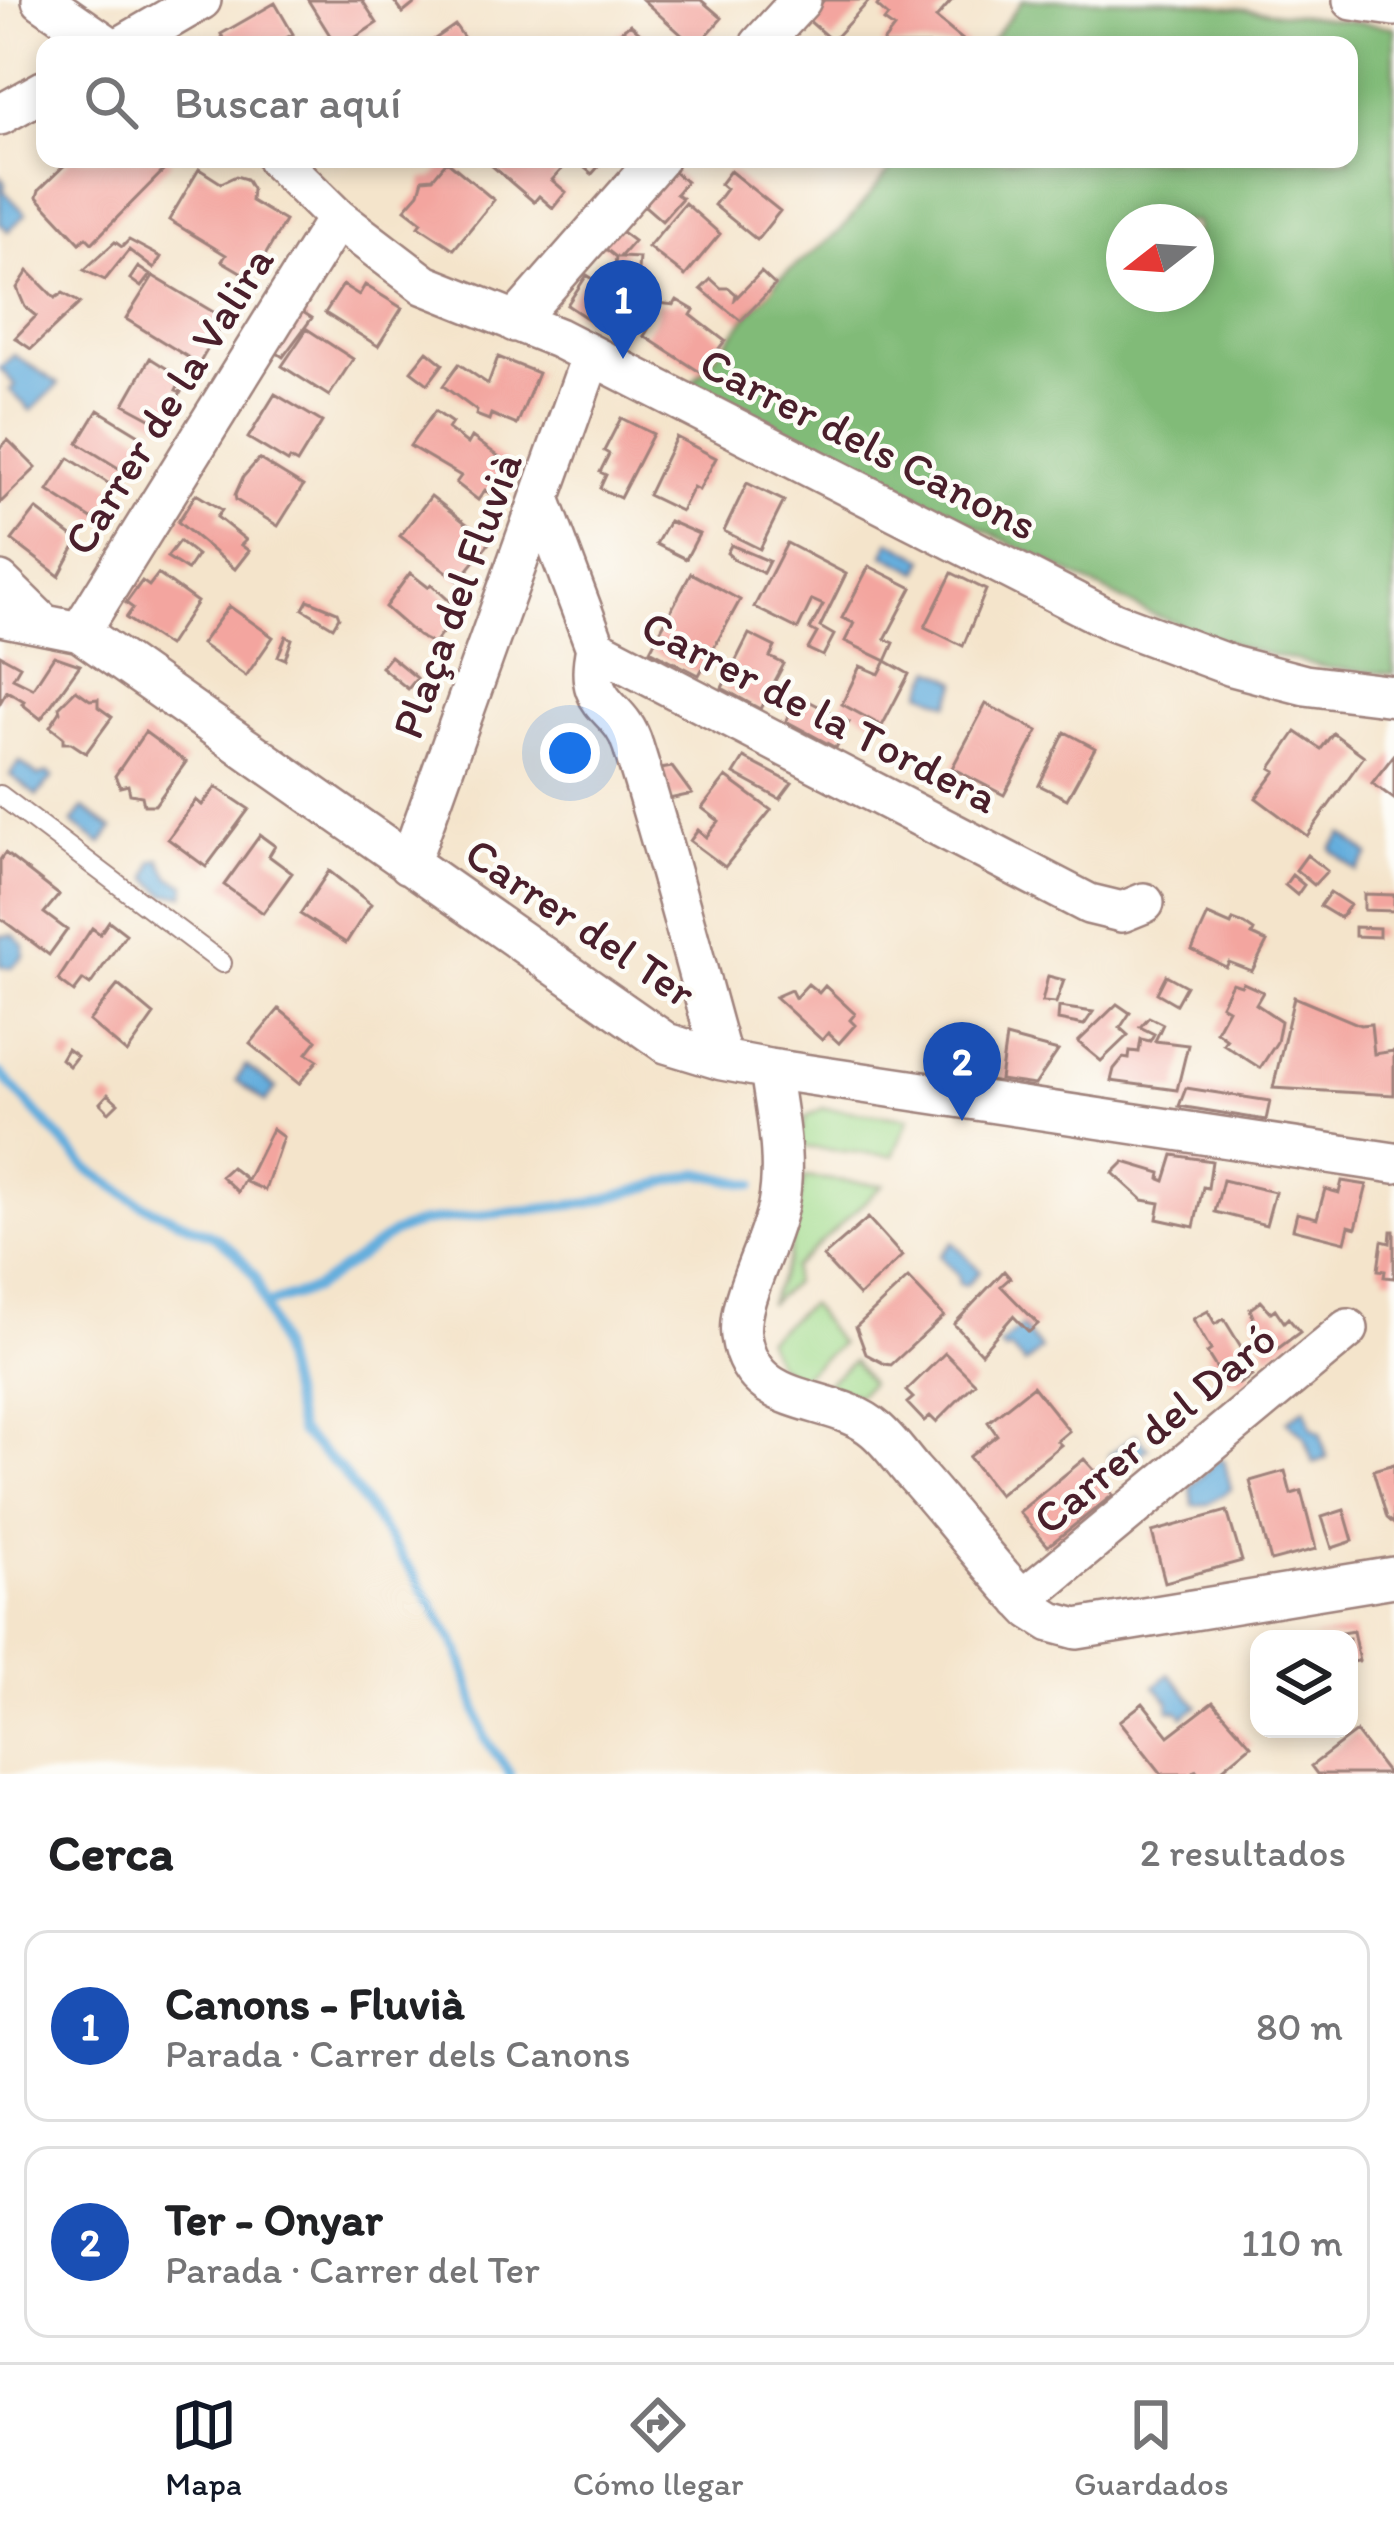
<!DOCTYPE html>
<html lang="es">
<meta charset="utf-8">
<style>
:root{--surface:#fff;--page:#f6f6f6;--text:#202124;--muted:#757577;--line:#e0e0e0;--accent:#111827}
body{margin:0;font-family:Itim,sans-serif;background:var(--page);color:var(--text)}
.controls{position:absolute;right:36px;bottom:36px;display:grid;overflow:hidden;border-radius:24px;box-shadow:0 6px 18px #0003}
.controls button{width:108px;height:108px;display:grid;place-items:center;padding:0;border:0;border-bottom:3px solid var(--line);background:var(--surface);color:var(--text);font:60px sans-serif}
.compass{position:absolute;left:1106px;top:204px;width:108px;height:108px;border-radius:50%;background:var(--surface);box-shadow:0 6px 18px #0003;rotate:253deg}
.you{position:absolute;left:570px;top:753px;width:42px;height:42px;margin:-30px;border:9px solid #fff;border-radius:50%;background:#1a73e8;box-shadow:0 0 0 18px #1a73e833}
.badge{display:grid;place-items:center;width:78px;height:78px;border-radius:50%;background:var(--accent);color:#fff;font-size:39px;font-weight:700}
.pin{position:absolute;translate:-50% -99px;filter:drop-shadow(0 3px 6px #0008)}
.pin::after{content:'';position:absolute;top:63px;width:42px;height:36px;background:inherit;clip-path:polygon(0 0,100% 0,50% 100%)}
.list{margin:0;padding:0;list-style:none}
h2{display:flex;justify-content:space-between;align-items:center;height:156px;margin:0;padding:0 48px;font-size:51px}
h2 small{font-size:39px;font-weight:400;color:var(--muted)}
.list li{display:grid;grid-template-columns:78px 1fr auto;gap:36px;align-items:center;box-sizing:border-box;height:192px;margin:0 24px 24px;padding:0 24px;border:3px solid var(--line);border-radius:24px}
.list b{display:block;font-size:45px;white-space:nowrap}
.list p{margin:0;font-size:39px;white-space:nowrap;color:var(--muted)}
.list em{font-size:39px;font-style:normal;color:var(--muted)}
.icon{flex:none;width:66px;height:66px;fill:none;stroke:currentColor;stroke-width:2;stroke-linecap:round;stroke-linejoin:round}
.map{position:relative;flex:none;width:1394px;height:1774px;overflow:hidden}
.search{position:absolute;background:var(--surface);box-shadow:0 6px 18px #0003;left:36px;right:36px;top:36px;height:132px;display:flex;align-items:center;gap:30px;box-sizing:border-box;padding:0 42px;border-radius:24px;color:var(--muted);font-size:45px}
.sheet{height:588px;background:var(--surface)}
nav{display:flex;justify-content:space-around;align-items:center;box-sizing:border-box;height:168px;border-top:3px solid var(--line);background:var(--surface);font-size:33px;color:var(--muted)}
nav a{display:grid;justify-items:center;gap:6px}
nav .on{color:var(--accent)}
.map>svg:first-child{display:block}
.green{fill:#a2db8d;stroke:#767d5c;stroke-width:3}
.forest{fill:#81bb78;stroke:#666d52;stroke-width:3;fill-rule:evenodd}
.water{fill:#65aedd;stroke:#586684;stroke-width:3}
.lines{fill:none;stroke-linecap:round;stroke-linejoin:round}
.stream{stroke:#65aedd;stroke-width:10}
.building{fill:#f3a59f}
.lane-casing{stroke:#9f827b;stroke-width:22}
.street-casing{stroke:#9f827b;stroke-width:44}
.lane{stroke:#fff;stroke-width:18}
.street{stroke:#fff;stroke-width:39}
.labels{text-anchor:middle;stroke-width:9;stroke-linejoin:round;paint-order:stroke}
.street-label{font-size:45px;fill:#4a1f2b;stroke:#fdfcf7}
</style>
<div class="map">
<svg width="1394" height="1774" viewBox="0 0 1394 1774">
<rect width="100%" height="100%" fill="#fdfcf7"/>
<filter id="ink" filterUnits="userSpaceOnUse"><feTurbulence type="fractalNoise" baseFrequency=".00833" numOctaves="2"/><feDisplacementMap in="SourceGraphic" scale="24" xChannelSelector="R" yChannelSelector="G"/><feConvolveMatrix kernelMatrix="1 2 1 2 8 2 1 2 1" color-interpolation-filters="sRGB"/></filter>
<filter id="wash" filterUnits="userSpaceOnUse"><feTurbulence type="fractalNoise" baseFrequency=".004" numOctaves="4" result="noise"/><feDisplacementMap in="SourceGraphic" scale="48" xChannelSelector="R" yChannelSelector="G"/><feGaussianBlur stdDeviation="2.7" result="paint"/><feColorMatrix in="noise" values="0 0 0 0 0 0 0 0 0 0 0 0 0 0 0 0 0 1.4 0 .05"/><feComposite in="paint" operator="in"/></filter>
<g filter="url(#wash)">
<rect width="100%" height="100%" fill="#f4e4cb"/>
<path class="green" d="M823,1108L909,1118L893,1156L802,1147L801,1132L806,1117Z
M804,1177L883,1185L793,1268V1283L768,1305L788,1260Z
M809,1304L840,1344L797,1380L776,1362L766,1339Z
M853,1361L870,1383L858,1395L823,1386Z"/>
<path class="forest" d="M1023,0H1173L1394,27V674L1328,668L1246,649L1151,614L692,383L779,279L840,231L899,159H1349V45H988ZM1124,222H1196V294H1124Z"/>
<path class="water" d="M0,176L5,182L4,191L26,214L8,231L0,223Z
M14,355L59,384L31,411L10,390L15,385L0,368Z
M890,541L925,559L919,572L884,554Z
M933,669L958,682L949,704L922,692Z
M20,762L38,776L48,773L53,777L37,796L10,775Z
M83,808L112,829L101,844L72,823Z
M1343,834L1369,855L1357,871L1331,849Z
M160,859L170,877L186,885L184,895L165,894L148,878L153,861Z
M13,935L24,946V957L11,968L0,966V936Z
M246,1066L276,1088L265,1102L236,1080Z
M953,1242L980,1271L966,1285L959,1284L958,1275L940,1256Z
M1021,1327L1041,1349L1025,1364L1009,1348L1005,1351L1000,1346Z
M1305,1408L1312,1428L1320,1433L1327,1458L1313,1463L1304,1436L1287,1421Z
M1136,1434L1148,1448L1121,1470L1110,1467L1109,1455Z
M1218,1459L1224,1460L1231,1489L1208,1504L1193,1505L1191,1487Z
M1169,1674L1198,1706L1184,1717L1178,1711L1169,1710V1701L1155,1686Z"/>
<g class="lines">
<path class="stream" d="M0,1073L87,1168L141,1204L216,1237L235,1252L256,1278L279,1347L299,1431L340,1469L415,1576L459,1651L485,1738L510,1774
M265,1305L314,1289L393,1233L422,1222L590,1203L699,1173L753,1185"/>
</g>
<g id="blocks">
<path class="building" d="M308,0H362L377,23L344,45H336Z
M393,0H419L403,13Z
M643,0H701L722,18L698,45H693Z
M824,0H870L832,41L807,19Z
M881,0H952L936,18L969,45H881L894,28L884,21L888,16L877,6Z
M275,3L293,34L274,45H227L221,34Z
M630,24L654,45H614L609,41Z
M455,25L469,45H434L432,41Z
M71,159H167L171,163L92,243L86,237L80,243L37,197L39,190Z
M484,159H550L562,169L552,180L566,192L553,208L539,196L534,202Z
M574,159H605L592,174Z
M447,161L494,200L454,249L419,226L422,222L405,209L419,193L423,179L433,178Z
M199,169L221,183L236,176L246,179L252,189L251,201L285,221L259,266L251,263L244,274L222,261L226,255L169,220Z
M672,170L686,182L676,194L682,198L662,221L638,200Z
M730,171L780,211L757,240L714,205L726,189L720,184Z
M685,203L720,234L685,276L648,247Z
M614,226L634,241L620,257L639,258L637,282L613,281L616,257L598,243Z
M129,240L161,257L154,269L129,250L105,280L84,270L115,242L122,247Z
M138,267L150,275L141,287L130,279Z
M28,271L55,298L63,293L80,303L31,349L15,338L36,316L25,307L17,288Z
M761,272L775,285L741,321L701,289L711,279L721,288H729L736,294L735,299Z
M587,275L638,309L617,338L567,305Z
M153,276L225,319L199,364L126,319Z
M343,285L359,295L365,285L402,308L378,346L325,313Z
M677,300L694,310L691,315L725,341L700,372L644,336L656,317L658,303L674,305Z
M295,307L312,318L283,357L274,351Z
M307,329L353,359L329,396L282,366Z
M427,351L443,364L428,384L411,371Z
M498,357L538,373L517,425L491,414L489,420L476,415L477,411L443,386L459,364L488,384Z
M150,358L182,378L176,390L181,392L163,425L124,404Z
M275,394L322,422L297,463L290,459L288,462L248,438Z
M98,410L144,438L135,451L140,454L128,474L78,443Z
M435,411L452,423L448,429L458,436L468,444L472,437L512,466L492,495L485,490L478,500L456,483L461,476L410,446Z
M621,418L653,434L620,498L600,488L606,475L600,472L609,454L604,451Z
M676,437L716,458L699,490L693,487L681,511L648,495Z
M8,440L36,468L0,503V448Z
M69,458L114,487L98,523L48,491Z
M259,459L303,486L278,526L236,500L235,495L243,477Z
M747,483L784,501L760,549L724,531Z
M196,494L222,510L217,517L246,540L241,545L249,551L235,569L178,522Z
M431,496L490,542L459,581L400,536Z
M36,509L78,541L59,576L12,540Z
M669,521L699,534L686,559L656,544Z
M179,541L197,555L187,570L167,557Z
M787,543L846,574L820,627L834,635L823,656L808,649L817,633L810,629L823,605L812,600L798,629L754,607Z
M731,545L769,561L763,573L735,560L727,553Z
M869,566L912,588L885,639L894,643L886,661L909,674L882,726L842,704L860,666L879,674L886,661L845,641L854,623L842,618Z
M410,573L428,587L431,584L459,610L434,644L418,636L385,607Z
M691,573L740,600L699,675L650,650Z
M952,573L986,590L963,646L925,627Z
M158,574L197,602L168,646L126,618L133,608L126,603L142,581L149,586Z
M308,600L337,612L339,617L333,627L303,609Z
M229,606L273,637L246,676L201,644Z
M749,634L775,647L770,657L784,664L760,709L722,688Z
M286,636L292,639L285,659L278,656Z
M0,655L20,666L13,678L33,688L54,656L80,665L41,719L22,704L24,701L7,691L0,703Z
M390,656L417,678L408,689L381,667Z
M76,690L90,700L98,699V707L112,717L86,753L71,743H63V737L50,727L60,712L59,707Z
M799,696L849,722L836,748L786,721Z
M986,704L1038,731L1004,795L952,768Z
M145,732L186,762L155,805H144L142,796L130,794L128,785L120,787L115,776Z
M1065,732L1095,748L1067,799L1039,785Z
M1296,732L1321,749L1333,733L1364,756L1307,836L1256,798L1276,771L1271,768Z
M1394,755V799L1372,783Z
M744,758L792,783L780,799L734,774Z
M672,767L692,794L669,799L661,769Z
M726,777L771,810L725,867L690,841L698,830L706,837L719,821L702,808Z
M216,787L249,809L206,867L168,839L196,800L202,805Z
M260,835L275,846L269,856L292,873L263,913L224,885Z
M5,853L59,895L44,913L67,930L49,955L0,918V860Z
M1307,855L1327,871L1314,885L1296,870Z
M329,871L371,904L346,943L300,914Z
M1292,875L1304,885L1297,895L1285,885Z
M1330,892L1350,905L1340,918L1320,906Z
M1364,894L1394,895V911L1364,910Z
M1208,915L1231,925L1233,920L1244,924L1254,931L1252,935L1267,942L1252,971L1229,962L1226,967L1192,950Z
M109,921L126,934L90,985L83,980L74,992L58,980L92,928L100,934Z
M1355,927L1379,928V937L1355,936Z
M1166,975L1186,986L1176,1004L1157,993Z
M1048,976L1064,980L1056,1003L1042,1002Z
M1232,983L1241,986L1243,983L1263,992L1256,1004L1281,1021L1277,1042L1260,1068L1223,1044L1227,1039L1216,1031L1228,1009L1221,1005Z
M808,984L819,993L825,986L855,1014L850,1020L855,1025L839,1043L828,1033L822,1040L775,997L791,990L795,998Z
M118,985L154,1015L127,1053L89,1021Z
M1294,997L1360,1025L1371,1024L1374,1054L1394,1051V1095L1273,1088Z
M1117,1004L1130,1013L1120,1028L1128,1035L1101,1061L1078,1042Z
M1059,1007L1093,1012L1084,1025L1058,1020Z
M279,1009L317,1040L307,1053L318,1060L299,1084L250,1044Z
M1149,1017L1163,1024L1155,1041L1188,1045L1177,1090L1111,1081L1114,1069L1123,1058L1129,1059L1130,1051L1139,1052L1141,1039L1150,1041L1154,1034L1140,1027Z
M1006,1037L1058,1051L1035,1085L1000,1080Z
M67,1049L77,1056L69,1066L61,1059Z
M1186,1088L1270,1101L1266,1120L1179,1106Z
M108,1094L118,1103L109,1112L100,1103Z
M272,1129L283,1137L265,1190L246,1182Z
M1173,1155L1212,1161L1208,1188L1203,1187L1194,1227L1157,1219L1160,1203L1143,1200L1113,1173L1124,1162L1161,1173L1160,1179L1165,1181Z
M231,1167L245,1178L238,1192L221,1176Z
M1223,1180L1275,1192L1266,1225L1215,1212Z
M1342,1181L1367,1185L1356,1228L1349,1226L1345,1242L1293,1229L1297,1213L1317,1218L1325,1189L1339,1193Z
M868,1218L902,1256L859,1296L823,1257Z
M1391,1231H1394V1278L1384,1277L1385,1271L1378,1270L1382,1241L1390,1243Z
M1004,1271L1010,1278L1001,1286L1038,1324L1029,1332L1013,1316L981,1353L954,1324Z
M908,1278L944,1316L891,1365L885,1364L866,1354L856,1327Z
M1261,1301L1271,1312L1275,1309L1284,1322L1288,1318L1300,1332L1268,1356L1250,1309Z
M1208,1311L1215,1324L1224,1319L1243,1350L1238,1353L1252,1376L1239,1384L1235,1378L1230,1381L1226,1374L1222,1377L1207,1353L1211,1350L1193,1319Z
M945,1353L975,1383L936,1422L930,1416L924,1421L907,1403L913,1398L906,1391Z
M1033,1386L1069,1431L1057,1441L1061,1445L999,1495L969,1457L997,1435L988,1422Z
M1084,1459L1094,1470L1102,1473L1103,1483L1113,1495L1048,1546L1019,1512Z
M1394,1464V1524L1387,1518L1373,1470Z
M1285,1471L1291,1494L1301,1491L1316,1549L1271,1561L1250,1481Z
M1344,1510L1353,1541L1332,1548L1322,1517Z
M1227,1511L1242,1561L1165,1582L1152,1532Z
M1353,1631L1359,1661L1349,1662V1639H1308Z
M1213,1702L1251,1745L1216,1774H1199L1196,1770L1191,1774H1162L1120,1721L1143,1703L1169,1736Z
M1356,1732L1388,1774H1317L1311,1766Z"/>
</g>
</g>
<g filter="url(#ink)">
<use href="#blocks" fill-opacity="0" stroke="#9f827b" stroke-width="3"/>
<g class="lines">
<defs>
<path id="lane" d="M0,795L222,963"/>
<path id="street" d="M42,0L107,45
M1353,0L1394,6
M124,45L201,0
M760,45L801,0
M0,115L45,90
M277,159L337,218L425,285L558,338L1114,622L1232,666L1305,685L1394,696
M515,322L658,159
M541,501L596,648L1089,904L1122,912L1144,903
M0,582L43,624
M0,616L80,632L666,1043L722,1060L770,1069L1394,1163
M80,632L337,218
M596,648C582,711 620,701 633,746C666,850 693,956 722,1060
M409,864L591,357
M770,1069C776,1114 787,1160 778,1205C771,1244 736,1301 741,1336C752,1412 833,1392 876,1430C889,1441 901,1458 912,1471C953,1516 990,1567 1032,1610L1051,1622L1077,1629L1394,1577
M1022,1600L1348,1329"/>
</defs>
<use href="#lane" class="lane-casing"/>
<use href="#street" class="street-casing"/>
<use href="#lane" class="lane"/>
<use href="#street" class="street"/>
</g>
</g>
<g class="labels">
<g class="street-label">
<text transform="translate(168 400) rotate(-58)" y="16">Carrer de la Valira</text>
<text transform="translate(869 443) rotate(27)" y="16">Carrer dels Canons</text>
<text transform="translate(456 595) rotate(-70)" y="16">Plaça del Fluvià</text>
<text transform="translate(820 711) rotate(27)" y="16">Carrer de la Tordera</text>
<text transform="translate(581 922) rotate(34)" y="16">Carrer del Ter</text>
<text transform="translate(1154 1428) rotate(-40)" y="16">Carrer del Daró</text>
</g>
</g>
</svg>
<div class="controls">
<button><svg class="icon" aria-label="layers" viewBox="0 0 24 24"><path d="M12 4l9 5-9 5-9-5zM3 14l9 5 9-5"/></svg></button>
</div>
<svg class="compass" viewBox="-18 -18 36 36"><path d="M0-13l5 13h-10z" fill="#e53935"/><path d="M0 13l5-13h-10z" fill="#757577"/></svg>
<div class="you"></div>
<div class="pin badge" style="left:623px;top:359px;background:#1a4fb4">1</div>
<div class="pin badge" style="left:962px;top:1121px;background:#1a4fb4">2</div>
<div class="search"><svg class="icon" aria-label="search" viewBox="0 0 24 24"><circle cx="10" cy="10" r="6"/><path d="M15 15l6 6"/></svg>Buscar aquí</div>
</div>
<section class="sheet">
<h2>Cerca<small>2 resultados</small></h2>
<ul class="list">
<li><span class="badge" style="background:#1a4fb4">1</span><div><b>Canons - Fluvià</b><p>Parada · Carrer dels Canons</p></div><em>80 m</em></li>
<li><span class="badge" style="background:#1a4fb4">2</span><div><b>Ter - Onyar</b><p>Parada · Carrer del Ter</p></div><em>110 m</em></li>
</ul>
</section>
<nav>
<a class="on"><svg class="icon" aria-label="map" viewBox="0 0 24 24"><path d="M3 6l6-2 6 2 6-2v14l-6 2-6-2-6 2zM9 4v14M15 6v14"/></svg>Mapa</a>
<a><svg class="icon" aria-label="directions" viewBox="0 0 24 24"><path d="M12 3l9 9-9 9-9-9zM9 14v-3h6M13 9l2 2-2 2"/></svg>Cómo llegar</a>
<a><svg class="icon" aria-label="saved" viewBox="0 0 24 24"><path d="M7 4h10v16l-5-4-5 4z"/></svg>Guardados</a>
</nav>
